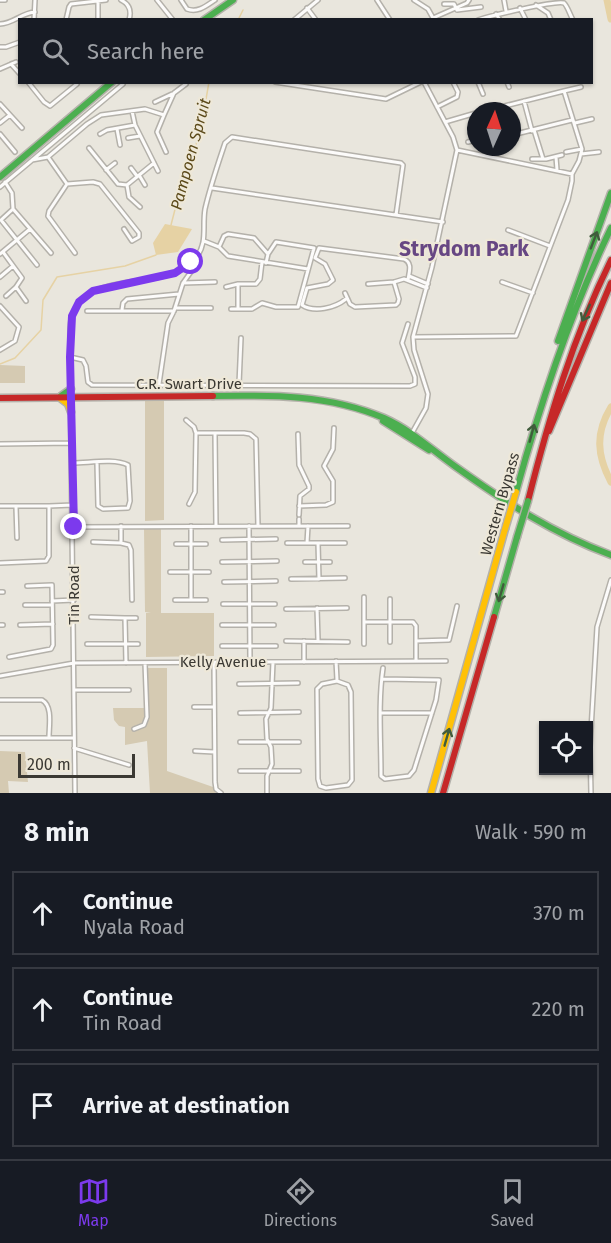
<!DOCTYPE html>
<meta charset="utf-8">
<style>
:root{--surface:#171b24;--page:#20242c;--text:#f1f3f6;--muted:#9ea1a6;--line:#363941;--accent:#7c3aed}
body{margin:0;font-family:"Fira Sans",sans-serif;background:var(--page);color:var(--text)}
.controls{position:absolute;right:18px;bottom:18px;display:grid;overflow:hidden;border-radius:0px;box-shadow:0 2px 4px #0004}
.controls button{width:54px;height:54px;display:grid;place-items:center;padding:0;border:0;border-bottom:2px solid var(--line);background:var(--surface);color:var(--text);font:30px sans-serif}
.compass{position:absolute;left:467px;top:102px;width:54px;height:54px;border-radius:50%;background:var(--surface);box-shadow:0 2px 4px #0004;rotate:3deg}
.scale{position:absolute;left:18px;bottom:15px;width:117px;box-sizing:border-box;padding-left:6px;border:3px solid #3b3933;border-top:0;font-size:16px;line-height:21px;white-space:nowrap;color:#3b3933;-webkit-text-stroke:4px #eee8d8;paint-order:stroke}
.stop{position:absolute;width:18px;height:18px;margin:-14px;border:4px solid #7c3aed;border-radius:50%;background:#fff}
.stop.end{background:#7c3aed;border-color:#fff;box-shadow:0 2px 6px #0008}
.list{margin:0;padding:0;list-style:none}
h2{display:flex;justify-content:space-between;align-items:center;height:78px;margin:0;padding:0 24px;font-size:26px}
h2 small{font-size:20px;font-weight:400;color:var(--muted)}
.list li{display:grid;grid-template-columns:39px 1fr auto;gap:18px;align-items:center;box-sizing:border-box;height:84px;margin:0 12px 12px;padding:0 12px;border:2px solid var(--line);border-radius:0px}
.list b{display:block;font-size:22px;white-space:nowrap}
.list p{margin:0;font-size:20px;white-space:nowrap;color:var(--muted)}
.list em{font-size:20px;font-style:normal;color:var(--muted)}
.icon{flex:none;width:33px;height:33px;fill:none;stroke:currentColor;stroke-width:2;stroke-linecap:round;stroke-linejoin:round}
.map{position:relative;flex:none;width:611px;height:793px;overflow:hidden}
.search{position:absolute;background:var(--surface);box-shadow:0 2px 4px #0004;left:18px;right:18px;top:18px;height:66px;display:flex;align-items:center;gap:15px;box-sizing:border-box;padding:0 21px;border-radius:0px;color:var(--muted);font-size:22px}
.sheet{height:366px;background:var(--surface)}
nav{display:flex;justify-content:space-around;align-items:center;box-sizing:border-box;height:84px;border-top:2px solid var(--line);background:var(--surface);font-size:16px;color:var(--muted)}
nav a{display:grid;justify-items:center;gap:3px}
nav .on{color:var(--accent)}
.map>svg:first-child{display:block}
.green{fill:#d5cab2}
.water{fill:#e6d2a4}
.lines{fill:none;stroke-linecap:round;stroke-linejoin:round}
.stream{stroke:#e6d2a4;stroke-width:1.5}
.river{stroke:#e6d2a4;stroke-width:7}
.street-casing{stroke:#b4b1aa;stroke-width:6}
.fast-casing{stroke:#b4b1aa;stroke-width:9}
.slow-casing{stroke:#b4b1aa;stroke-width:9}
.jam-casing{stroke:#b4b1aa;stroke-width:9}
.street{stroke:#fcfbfa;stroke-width:3}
.fast{stroke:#4caf50;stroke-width:6}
.slow{stroke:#ffc107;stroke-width:6}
.jam{stroke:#c62828;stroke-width:6}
.fast-bridge-casing{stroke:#b4b1aa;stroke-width:9;stroke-linecap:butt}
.slow-bridge-casing{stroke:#b4b1aa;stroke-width:9;stroke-linecap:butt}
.fast-bridge{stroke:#4caf50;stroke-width:6}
.slow-bridge{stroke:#ffc107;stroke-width:6}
.oneway{stroke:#405c3c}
.route{stroke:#7c3aed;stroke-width:8}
.labels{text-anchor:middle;stroke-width:4.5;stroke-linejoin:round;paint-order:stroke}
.street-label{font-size:15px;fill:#3b3933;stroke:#eee8d8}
.water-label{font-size:16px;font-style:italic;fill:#5b4919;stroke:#eee8d8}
.district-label{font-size:21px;font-weight:bold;fill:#674783;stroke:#eee8d8}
</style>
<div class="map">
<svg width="611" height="793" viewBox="0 0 611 793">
<rect width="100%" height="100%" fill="#e9e6dd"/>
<path class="green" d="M0,365L25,366V383H0Z
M145,400H164V520L145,521Z
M144,528H161V613H214V656L146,657V613H151L145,612Z
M144,668H167V771L213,787L216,793H150L147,741L125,745V727L119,726L114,720L113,708H145Z
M0,751L25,752L28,782L8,781L9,793H0Z"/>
<path class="water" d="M165,224L192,229L178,252L156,255L153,243Z"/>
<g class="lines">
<path class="stream" d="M238,20L243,10
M171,225L181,186L191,164L202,122L209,82
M0,364L15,358L41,330L43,300L57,277L125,266L156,255"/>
<path class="river" d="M607,0L611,19
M611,407C595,433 597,456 611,482"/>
<defs>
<path id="street" d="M0,0H5
M121,0C129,4 132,10 129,20
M157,0L173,20
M181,0L187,9C198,13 206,6 215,0
M377,0L390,20
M414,0L428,9L433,18
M504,0L506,11
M98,2V20
M444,4H454L457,10L481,7
M536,5L548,13L551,20
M307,8L316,20
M520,8L526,20
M496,14L500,20
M433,18L467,3L469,0
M34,20L35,0
M66,20L69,7L71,4L106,0
M294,20L318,0
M478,20C490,16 556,0 564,3C568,7 570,15 573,20
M0,24C13,24 21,13 35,12
M0,47H6L20,42
M11,64L20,74
M0,69L16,62
M28,82L44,102L50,106L77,84
M275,82L386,99L421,82
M478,82L483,94
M507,82L509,87
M564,91L581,87
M524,101L532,131
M155,102L172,94
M0,104L22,128
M437,107L457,97L458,92L453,82
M132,111L135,125L158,171
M164,115L174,93L186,84
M445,122L476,113
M0,123L10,115
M575,123L592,119
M117,129L120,145
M534,130L543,159
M0,134L15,152
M100,134L107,130L135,125
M512,135L572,120
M128,138L140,136
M468,142L476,140
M89,148L118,184L127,185L154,163
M457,150L572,174
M566,152L582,149
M581,154L599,152
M48,157L67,184L93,182L100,184L139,233V237L132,241L124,229
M556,157L557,170
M532,159H546L562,155
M32,160L48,157L87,124L101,115L145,109L164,115L157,132L166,152
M131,168L137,176
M106,170L115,163
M139,175L145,185
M5,182L12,193L13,209L51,253
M67,184L49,211L48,216L75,253
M127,185L129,197L140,207
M0,187L123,84
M212,188L443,222
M13,209L1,220L37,265
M508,230L550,246
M204,241L219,247L228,256L308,269
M219,247L224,236L228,234L254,238L268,254
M3,252L22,278L16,287L6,296
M0,254L30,229
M409,276L428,284
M0,277L13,266
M502,282L533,293
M183,283L215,282
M368,284L394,282L404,279L427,288
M16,287L26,301
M226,287L238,284H256L260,279L262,262
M345,293L350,304L355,307L396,305L398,303L399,299L394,282
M346,299C335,308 314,313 302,305L307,288L328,284L333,280L325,264L315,258L319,248L404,259C413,263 409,272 408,280
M0,306L19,327L15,341L0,350
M175,308H211
M238,308V284
M231,309H252L262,303L276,307H298L314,248L276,242L268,254L266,263
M122,310L123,303L127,299L179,294
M87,311H174
M413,337L516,336L568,200L572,181V174L579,161L582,149L564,91L485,111
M70,357L83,360L86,366L88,382L92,385L410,386L415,384V377L402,343L408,324
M159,384L168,323L174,311L183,283L195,266
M239,384L241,338
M186,420L194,427L196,433L195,492L189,504
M196,433H244L250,434L256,439L258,526
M215,433L216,526
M412,433L426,408L428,394L414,350L413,337L432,267L457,150L453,137L424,82
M298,434L299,465L309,486V489L300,496L299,515
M0,444L72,443
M73,463C89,463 114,458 128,465L130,501L128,508L103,509L98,506L97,463
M0,506H49V556L46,561L0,563
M49,506L73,505
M299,506L326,505L333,502V481L324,466L333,449L334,428
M16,507L17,538
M121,526V542
M249,526L250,662
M299,526V519
M73,527L348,526
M222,540L276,539
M93,542L121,543L129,545L131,550L132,600
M287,543H345
M307,543L308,526
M318,543L319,579
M176,544H206
M222,562L277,561
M305,562H330
M170,572H209
M291,579L345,578
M224,582L276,581
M0,592H3
M364,597V644
M191,599V526
M390,599V642
M175,600H206
M52,601L74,600
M223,604H275
M25,605H52
M317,608L318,640
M286,609L347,608
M91,617L125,618L126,663
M125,618H136
M364,622H413L416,626V661
M0,625H3
M20,625L53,624
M222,625H274
M286,641L348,642
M416,641L449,640L457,606
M87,644H138
M222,646H276
M9,657L51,649L53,645L52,585L27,586
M336,661L337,680
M304,662V641
M214,663L215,782L216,789L221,793
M0,676L74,663L446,661
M382,679L439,680L436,700L414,770L409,776L385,779L381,776C381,740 378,703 383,668
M337,681L348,685L351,692L352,780L348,785L326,788L320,786L318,779L317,689L322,684Z
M239,684L298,683
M74,690H129
M0,700H42C53,706 49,726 49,737
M194,707H214
M240,713L299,712
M381,713H432
M134,729L144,725L147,717L145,663
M0,738H74
M240,742H299
M74,748L129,765
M195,751L214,752
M240,771H299
M75,793L70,357C71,344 68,328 72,316C88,267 166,294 196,258C208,242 202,227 205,209C210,187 218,164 225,143L232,137L401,163L403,165L396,215
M267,793V776L272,764L271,747L267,739L266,719L271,708L273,662
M591,793L590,747L597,627L611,580"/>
<path id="fast" d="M204,20L233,0
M0,177L112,82
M558,341L611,193
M61,396L71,389
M213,396C272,395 328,394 384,418C411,430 432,450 456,467C505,502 554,534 611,555
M383,421L429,450
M516,492C541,401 570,313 611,228
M494,617L517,537"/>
<path id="slow" d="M60,398L68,404L71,412
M431,793L505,529"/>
<path id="jam" d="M0,398L213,396
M549,431L611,283
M528,501C549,418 573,337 611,260
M443,793L494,617"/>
</defs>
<use href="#street" class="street-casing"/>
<use href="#fast" class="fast-casing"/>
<use href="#slow" class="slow-casing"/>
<use href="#jam" class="jam-casing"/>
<use href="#street" class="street"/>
<use href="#fast" class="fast"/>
<use href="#slow" class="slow"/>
<use href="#jam" class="jam"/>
<defs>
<path id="fast-bridge" d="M517,537L528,501"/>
<path id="slow-bridge" d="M505,529L516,492"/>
</defs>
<use href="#fast-bridge" class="fast-bridge-casing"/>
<use href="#slow-bridge" class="slow-bridge-casing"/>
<use href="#fast-bridge" class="fast-bridge"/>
<use href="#slow-bridge" class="slow-bridge"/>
</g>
<defs><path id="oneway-shaft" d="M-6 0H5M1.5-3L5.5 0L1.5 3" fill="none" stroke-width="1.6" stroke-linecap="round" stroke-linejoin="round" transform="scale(1.5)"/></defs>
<g class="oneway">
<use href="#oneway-shaft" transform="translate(594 240) rotate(-69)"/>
<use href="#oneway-shaft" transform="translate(586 313) rotate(115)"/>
<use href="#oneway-shaft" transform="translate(532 433) rotate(-75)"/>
<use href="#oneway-shaft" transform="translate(501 593) rotate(106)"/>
<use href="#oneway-shaft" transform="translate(447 737) rotate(-74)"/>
</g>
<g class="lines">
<path class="route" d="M74,527L70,357L72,316L79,302L93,291L175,273L191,262"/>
</g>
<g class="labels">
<g class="street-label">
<text x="189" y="389">C.R. Swart Drive</text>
<text transform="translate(500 504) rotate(-74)" y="5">Western Bypass</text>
<text transform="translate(74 595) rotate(-90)" y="5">Tin Road</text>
<text x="223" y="667">Kelly Avenue</text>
</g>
<g class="water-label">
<text transform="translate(190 154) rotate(-75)" y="6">Pampoen Spruit</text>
</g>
<g class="district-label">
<text x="464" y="256">Strydom Park</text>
</g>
</g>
</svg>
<div class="controls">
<button><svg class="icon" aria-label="locate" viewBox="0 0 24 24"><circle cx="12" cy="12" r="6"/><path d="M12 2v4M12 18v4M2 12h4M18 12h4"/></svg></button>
</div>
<svg class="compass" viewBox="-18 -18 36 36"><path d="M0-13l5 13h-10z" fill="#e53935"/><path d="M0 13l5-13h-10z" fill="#9ea1a6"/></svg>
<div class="scale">200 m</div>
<div class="stop" style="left:191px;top:262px"></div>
<div class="stop end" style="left:74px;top:527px"></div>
<div class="search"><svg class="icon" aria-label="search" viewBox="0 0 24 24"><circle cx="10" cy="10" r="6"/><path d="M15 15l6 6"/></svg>Search here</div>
</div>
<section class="sheet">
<h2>8 min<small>Walk · 590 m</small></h2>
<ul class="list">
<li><svg class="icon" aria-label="ahead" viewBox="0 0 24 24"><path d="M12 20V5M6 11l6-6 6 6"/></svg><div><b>Continue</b><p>Nyala Road</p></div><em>370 m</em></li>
<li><svg class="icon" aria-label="ahead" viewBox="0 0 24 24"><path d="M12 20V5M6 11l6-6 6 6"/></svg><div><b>Continue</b><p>Tin Road</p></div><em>220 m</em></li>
<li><svg class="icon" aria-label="arrive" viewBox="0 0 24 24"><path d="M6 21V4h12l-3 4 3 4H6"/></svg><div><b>Arrive at destination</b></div></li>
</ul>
</section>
<nav>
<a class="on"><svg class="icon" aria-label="map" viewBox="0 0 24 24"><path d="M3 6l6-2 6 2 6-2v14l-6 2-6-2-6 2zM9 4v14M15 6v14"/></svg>Map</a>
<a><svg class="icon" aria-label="directions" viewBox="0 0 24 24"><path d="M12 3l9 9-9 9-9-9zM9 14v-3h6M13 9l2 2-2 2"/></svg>Directions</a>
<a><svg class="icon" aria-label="saved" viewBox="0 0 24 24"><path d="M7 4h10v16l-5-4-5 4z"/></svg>Saved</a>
</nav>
